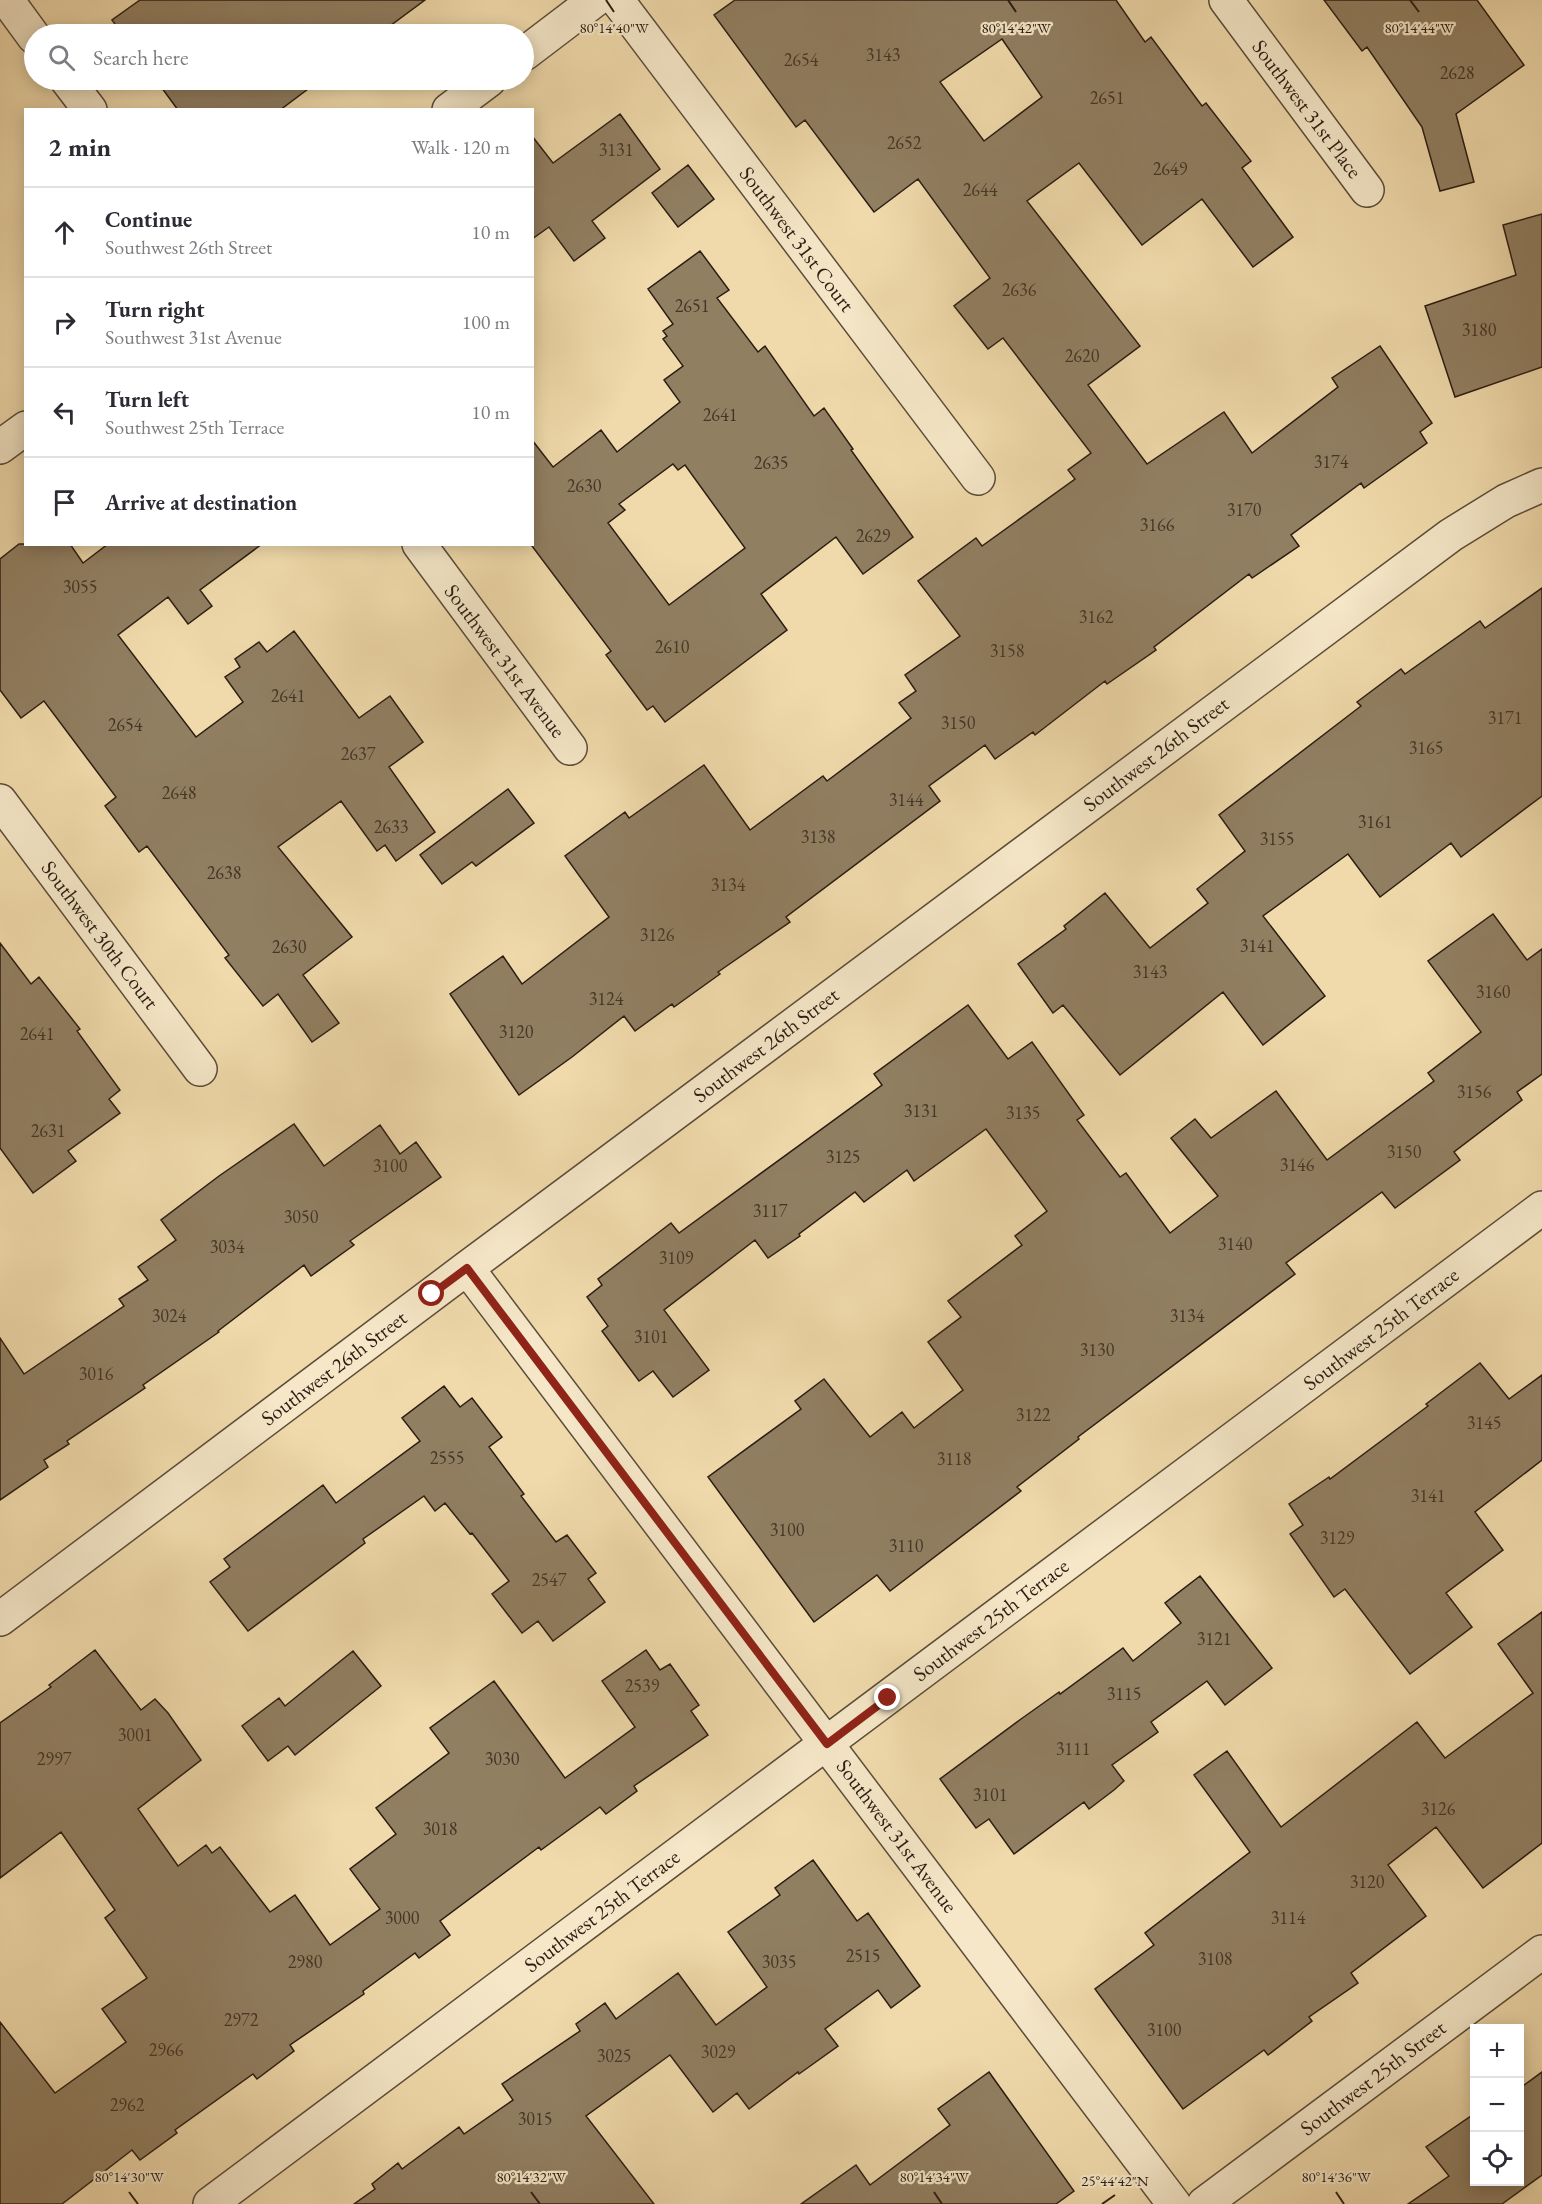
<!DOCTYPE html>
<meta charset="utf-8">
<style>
:root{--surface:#fff;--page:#f7f7f7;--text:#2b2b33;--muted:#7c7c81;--line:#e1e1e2}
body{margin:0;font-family:"EB Garamond",serif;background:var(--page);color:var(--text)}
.controls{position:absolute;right:18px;bottom:18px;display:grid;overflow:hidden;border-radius:0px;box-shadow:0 3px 15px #0003}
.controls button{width:54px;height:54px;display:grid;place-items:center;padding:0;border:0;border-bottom:2px solid var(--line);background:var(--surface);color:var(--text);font:30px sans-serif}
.stop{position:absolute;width:18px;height:18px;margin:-14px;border:4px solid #8f2418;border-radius:50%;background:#fff}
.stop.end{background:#8f2418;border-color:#fff;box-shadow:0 2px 6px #0008}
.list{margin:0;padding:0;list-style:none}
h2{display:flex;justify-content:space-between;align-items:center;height:78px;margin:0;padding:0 24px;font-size:26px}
h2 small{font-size:20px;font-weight:400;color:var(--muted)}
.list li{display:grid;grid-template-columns:39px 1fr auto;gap:18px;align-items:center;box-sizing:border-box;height:90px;padding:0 24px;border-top:2px solid var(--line)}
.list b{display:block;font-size:22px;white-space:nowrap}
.list p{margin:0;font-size:20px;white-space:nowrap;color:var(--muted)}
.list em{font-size:20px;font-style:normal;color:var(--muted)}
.icon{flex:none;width:33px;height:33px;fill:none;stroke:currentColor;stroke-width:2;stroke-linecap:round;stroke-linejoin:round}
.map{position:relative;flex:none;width:1542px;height:2204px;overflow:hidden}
.search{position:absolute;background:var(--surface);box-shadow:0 3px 15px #0003;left:24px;top:24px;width:510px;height:66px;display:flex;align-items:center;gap:15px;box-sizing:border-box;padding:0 21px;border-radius:33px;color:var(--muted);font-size:22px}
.panel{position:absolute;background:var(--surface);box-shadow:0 3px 15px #0003;left:24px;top:108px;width:510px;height:438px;border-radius:0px}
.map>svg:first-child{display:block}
.building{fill:#917f62;stroke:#2b1d13;stroke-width:1.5;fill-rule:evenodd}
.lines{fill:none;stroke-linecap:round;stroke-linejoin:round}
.street-casing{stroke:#5c4c39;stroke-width:36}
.street{stroke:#f5e7c8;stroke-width:33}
.route{stroke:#8f2418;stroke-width:8}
.ticks{fill:none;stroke:#2b1d13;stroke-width:2}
.labels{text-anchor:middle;stroke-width:4.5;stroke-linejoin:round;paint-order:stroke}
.number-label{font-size:18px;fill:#443627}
.street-label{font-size:21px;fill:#2b1d13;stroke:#f5e7c8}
.ticks-label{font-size:15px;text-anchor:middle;fill:#2b1d13;stroke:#f5e7c8;stroke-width:4.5;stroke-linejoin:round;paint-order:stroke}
</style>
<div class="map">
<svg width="1542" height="2204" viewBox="0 0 1542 2204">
<rect width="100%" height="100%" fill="#f0daab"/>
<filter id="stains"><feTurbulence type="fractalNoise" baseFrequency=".00333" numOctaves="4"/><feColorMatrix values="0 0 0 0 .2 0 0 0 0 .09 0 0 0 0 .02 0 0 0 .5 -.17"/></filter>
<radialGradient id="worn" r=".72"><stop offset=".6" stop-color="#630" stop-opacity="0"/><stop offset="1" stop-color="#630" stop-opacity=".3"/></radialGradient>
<path class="building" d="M140,0H425L379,34H122L112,20Z
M735,0H1116L1145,42L1151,37L1202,106L1206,103L1251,161L1242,168L1293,237L1253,267L1202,199L1142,245L1079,163L1027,201L1140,346L1088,385L1147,464L1224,412L1252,453L1338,387L1332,378L1380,346L1432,423L1420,432L1427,443L1364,488L1361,483L1291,535L1299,546L1252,578L1249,574L1154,647L1156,650L1107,684L1105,681L1035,735L1033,732L995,759L985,745L929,786L940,801L786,917L790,922L718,972L720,974L674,1007L672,1004L635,1031L624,1016L572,1057L519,1095L450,994L503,956L522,984L609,917L565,856L625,812L629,818L704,765L750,830L823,776L827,781L911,718L899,703L916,691L905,675L960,636L918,581L976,538L982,546L1075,479L1068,470L1091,453L1003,338L988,349L954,306L990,278L918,179L874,212L805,120L796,127L714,15ZM1002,39L1042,97L984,141L940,82Z
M1324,0H1477L1524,65L1456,114L1474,182L1440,191L1422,127L1367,47L1362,51Z
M156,80H320L280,110H178Z
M620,114L660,169L592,221L605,238L574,261L549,227L532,239V136L553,163Z
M688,165L714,199L678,227L652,193Z
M1542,214V367L1455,397L1425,306L1516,275L1503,225Z
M700,251L729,290L717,298L758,352L765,346L814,416L824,408L853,449L851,450L913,537L863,574L836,537L761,594L787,630L665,722L653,706L647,710L606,655L611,651L532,546V440L553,467L601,430L617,452L680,402L664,380L683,366L663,339L667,336L663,331L673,324L648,289ZM673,464L678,470L685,465L745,548L669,605L608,523L625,510L619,504Z
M19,544H70L83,563L108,544H262L200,590L212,606L188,624L168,597L118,635L196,737L243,702L225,677L240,667L235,659L259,642L267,652L294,631L359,718L390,696L423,742L389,767L435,832L396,861L385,845L377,851L341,801L278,847L352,937L303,975L339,1023L312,1042L278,994L263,1006L225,958L229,955L147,846L139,852L105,806L116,797L44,701L21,718L0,690V559Z
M1542,588V796L1461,857L1451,843L1380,897L1348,854L1263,916L1325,996L1263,1045L1223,992L1120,1075L1063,1005L1053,1013L1018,964L1066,929L1064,926L1105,893L1150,948L1208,903L1197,889L1245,851L1219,815L1361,706L1357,702L1401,669L1405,674L1480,621L1485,628Z
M508,789L534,823L476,866L472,862L442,884L420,855Z
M1493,914L1527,960L1542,949V1074L1517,1092L1522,1100L1454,1152L1460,1160L1395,1208L1382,1192L1286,1263L1295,1274L1078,1437L1079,1439L1017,1487L1021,1491L890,1591L877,1575L814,1622L708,1477L801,1409L795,1401L824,1379L870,1437L902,1412L914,1428L963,1390L928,1342L961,1317L948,1301L1022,1245L1015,1236L1047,1211L986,1129L914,1181L907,1170L864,1202L855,1192L799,1234L800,1236L768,1258L755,1240L664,1310L709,1370L673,1397L653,1371L639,1381L602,1331L608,1326L587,1297L602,1285L598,1279L671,1223L679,1233L882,1085L874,1074L968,1005L1008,1059L1032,1042L1084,1115L1077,1120L1120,1177L1126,1173L1170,1233L1218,1196L1171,1138L1195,1119L1211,1138L1276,1091L1327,1160L1434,1081L1428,1073L1481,1032L1428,961Z
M0,943L31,984L39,977L80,1029L77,1031L120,1090L109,1099L120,1113L68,1151L76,1161L33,1193L0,1148Z
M294,1124L324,1166L380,1125L400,1154L416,1142L441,1177L350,1241L354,1245L311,1276L304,1265L218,1331L219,1332L143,1385L145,1388L67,1441L69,1444L44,1460L48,1467L0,1500V1338L24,1374L124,1306L119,1299L148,1280L138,1267L176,1240L161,1220L219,1176Z
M1480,1363L1509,1399L1542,1375V1460L1475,1512L1503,1550L1446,1593L1472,1627L1410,1674L1345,1589L1334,1597L1290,1534L1303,1525L1289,1504L1329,1477L1330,1479L1428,1406L1426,1404Z
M444,1386L460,1407L472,1398L502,1437L489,1447L524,1494L521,1496L556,1542L567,1535L596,1573L588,1579L605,1602L553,1641L538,1621L522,1633L492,1594L509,1581L472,1533L470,1534L445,1503L435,1511L424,1496L363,1539L365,1543L248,1631L210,1582L230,1567L224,1559L323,1485L336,1503L420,1441L402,1418Z
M1200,1576L1272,1668L1225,1705L1207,1681L1151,1722L1158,1732L1112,1765L1124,1781L1114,1790L1089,1809L1084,1802L1014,1854L989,1819L976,1828L940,1779L1021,1719L1059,1692L1060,1694L1123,1648L1133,1661L1181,1623L1165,1603Z
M1542,1612V1843L1483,1888L1436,1827L1388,1865L1426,1916L1351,1973L1358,1983L1309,2017L1312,2021L1268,2055L1264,2050L1183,2109L1095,1989L1154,1945L1145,1933L1250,1852L1194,1775L1227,1751L1281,1827L1417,1722L1445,1758L1533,1693L1498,1644Z
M95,1650L141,1710L155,1699L168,1713L201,1760L138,1809L178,1866L206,1845L212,1853L220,1847L270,1912L295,1895L330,1945L380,1909L350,1869L396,1834L376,1808L449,1753L430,1728L494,1681L565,1778L635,1727L602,1681L646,1650L660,1670L670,1664L699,1705L691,1711L708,1735L634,1786L637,1791L606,1814L600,1807L541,1850L539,1847L440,1921L450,1935L419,1958L415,1953L363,1991L364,1994L290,2045L294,2051L257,2079L253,2074L175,2130L177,2133L140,2160L132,2150L62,2204H0V2022L55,2093L126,2042L102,2009L147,1978L105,1918L115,1910L61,1832L0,1878V1723L51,1687L49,1685Z
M353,1651L381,1686L295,1755L288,1746L268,1761L242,1726L279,1698L285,1706Z
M813,1860L857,1921L868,1913L920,1986L891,2008L878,1990L825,2029L838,2046L799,2074L798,2072L749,2109L737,2093L713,2112L670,2055L586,2116L654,2204H354L375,2189L372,2184L398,2163L402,2169L459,2127L464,2134L513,2100L502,2084L580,2031L576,2024L605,2003L616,2019L678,1973L716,2025L767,1987L728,1932L780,1895L775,1888Z
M989,2072L1074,2191L1056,2204H801L856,2165L870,2185L950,2125L938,2109Z
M1542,2072V2175L1502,2204H1408L1449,2176L1426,2147L1474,2114V2181H1520V2088Z"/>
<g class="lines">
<defs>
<path id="street" d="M7,0L34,37
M617,0L978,478
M1226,0L1367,190
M524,54L595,0
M67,80L90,110
M449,110L489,80
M0,447L26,428
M419,544L570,748
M0,801L200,1069
M467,1268L1174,2204
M0,1619L467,1268L1451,535L1506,501L1542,485
M210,2204L1542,1208
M1204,2204L1542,1952"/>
</defs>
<use href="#street" class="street-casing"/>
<use href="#street" class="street"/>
</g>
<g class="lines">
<path class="route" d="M432,1294L467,1268L827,1744L888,1698"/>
</g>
<path class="ticks" d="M606,0L614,12M1008,0L1016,12M1410,0L1419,12M129,2192L138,2204M531,2192L540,2204M934,2192L942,2204M1336,2192L1344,2204M1102,2204L1115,2195"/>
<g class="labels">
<g class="number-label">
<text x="883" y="61">3143</text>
<text x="801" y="66">2654</text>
<text x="1457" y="79">2628</text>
<text x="1107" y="104">2651</text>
<text x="904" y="149">2652</text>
<text x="616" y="156">3131</text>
<text x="1170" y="175">2649</text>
<text x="980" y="196">2644</text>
<text x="1019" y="296">2636</text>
<text x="692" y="312">2651</text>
<text x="1479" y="336">3180</text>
<text x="1082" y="362">2620</text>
<text x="720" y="421">2641</text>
<text x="1331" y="468">3174</text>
<text x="771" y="469">2635</text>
<text x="584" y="492">2630</text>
<text x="1244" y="516">3170</text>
<text x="1157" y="531">3166</text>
<text x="873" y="542">2629</text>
<text x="80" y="593">3055</text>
<text x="1096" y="623">3162</text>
<text x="672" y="653">2610</text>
<text x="1007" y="657">3158</text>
<text x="288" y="702">2641</text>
<text x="1505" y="724">3171</text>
<text x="958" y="729">3150</text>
<text x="125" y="731">2654</text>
<text x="1426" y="754">3165</text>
<text x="358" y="760">2637</text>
<text x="179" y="799">2648</text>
<text x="906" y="806">3144</text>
<text x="1375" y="828">3161</text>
<text x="391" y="833">2633</text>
<text x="818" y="843">3138</text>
<text x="1277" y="845">3155</text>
<text x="224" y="879">2638</text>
<text x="728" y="891">3134</text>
<text x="657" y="941">3126</text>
<text x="1257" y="952">3141</text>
<text x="289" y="953">2630</text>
<text x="1150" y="978">3143</text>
<text x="1493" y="998">3160</text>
<text x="606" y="1005">3124</text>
<text x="516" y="1038">3120</text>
<text x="37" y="1040">2641</text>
<text x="1474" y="1098">3156</text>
<text x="921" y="1117">3131</text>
<text x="1023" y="1119">3135</text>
<text x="48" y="1137">2631</text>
<text x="1404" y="1158">3150</text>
<text x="843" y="1163">3125</text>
<text x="1297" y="1171">3146</text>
<text x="390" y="1172">3100</text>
<text x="770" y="1217">3117</text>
<text x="301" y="1223">3050</text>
<text x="1235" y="1250">3140</text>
<text x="227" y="1253">3034</text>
<text x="676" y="1264">3109</text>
<text x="169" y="1322">3024</text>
<text x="1187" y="1322">3134</text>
<text x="651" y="1343">3101</text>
<text x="1097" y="1356">3130</text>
<text x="96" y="1380">3016</text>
<text x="1033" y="1421">3122</text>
<text x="1484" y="1429">3145</text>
<text x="447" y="1464">2555</text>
<text x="954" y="1465">3118</text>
<text x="1428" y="1502">3141</text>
<text x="787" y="1536">3100</text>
<text x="1337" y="1544">3129</text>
<text x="906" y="1552">3110</text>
<text x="549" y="1586">2547</text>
<text x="1214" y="1645">3121</text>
<text x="642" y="1692">2539</text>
<text x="1124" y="1700">3115</text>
<text x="135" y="1741">3001</text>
<text x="1073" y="1755">3111</text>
<text x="54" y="1765">2997</text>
<text x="502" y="1765">3030</text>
<text x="990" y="1801">3101</text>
<text x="1438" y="1815">3126</text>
<text x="440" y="1835">3018</text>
<text x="1367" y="1888">3120</text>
<text x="402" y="1924">3000</text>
<text x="1288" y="1924">3114</text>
<text x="863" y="1962">2515</text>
<text x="1215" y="1965">3108</text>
<text x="305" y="1968">2980</text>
<text x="779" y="1968">3035</text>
<text x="241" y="2026">2972</text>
<text x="1164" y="2036">3100</text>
<text x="166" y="2056">2966</text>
<text x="718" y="2058">3029</text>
<text x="614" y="2062">3025</text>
<text x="127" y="2111">2962</text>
<text x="535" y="2125">3015</text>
</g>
<g class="street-label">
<text transform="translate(1307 109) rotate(53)" y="7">Southwest 31st Place</text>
<text transform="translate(797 239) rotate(53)" y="7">Southwest 31st Court</text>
<text transform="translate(505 661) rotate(53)" y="7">Southwest 31st Avenue</text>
<text transform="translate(1156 754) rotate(-37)" y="7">Southwest 26th Street</text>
<text transform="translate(100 935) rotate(53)" y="7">Southwest 30th Court</text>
<text transform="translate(766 1045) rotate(-37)" y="7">Southwest 26th Street</text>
<text transform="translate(1381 1329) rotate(-37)" y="7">Southwest 25th Terrace</text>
<text transform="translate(334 1368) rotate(-37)" y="7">Southwest 26th Street</text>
<text transform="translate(991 1620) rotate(-37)" y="7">Southwest 25th Terrace</text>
<text transform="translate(897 1836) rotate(53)" y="7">Southwest 31st Avenue</text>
<text transform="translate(602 1911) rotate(-37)" y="7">Southwest 25th Terrace</text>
<text transform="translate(1373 2078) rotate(-37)" y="7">Southwest 25th Street</text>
</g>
</g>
<g class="ticks-label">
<text x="1016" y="33">80°14'42"W</text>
<text x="1419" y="33">80°14'44"W</text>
<text x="614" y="33">80°14'40"W</text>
<text x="129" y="2182">80°14'30"W</text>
<text x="531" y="2182">80°14'32"W</text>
<text x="934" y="2182">80°14'34"W</text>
<text x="1336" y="2182">80°14'36"W</text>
<text x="1115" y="2186">25°44'42"N</text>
</g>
<rect width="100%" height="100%" filter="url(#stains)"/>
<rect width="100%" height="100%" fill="url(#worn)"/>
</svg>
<div class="controls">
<button>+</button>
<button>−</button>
<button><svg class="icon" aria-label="locate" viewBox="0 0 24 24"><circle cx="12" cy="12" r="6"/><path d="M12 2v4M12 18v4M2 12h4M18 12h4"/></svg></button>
</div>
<div class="stop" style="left:432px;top:1294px"></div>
<div class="stop end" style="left:888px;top:1698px"></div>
<div class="search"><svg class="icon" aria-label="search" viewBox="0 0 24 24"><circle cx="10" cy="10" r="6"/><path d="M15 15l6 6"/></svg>Search here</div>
<section class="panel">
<h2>2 min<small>Walk · 120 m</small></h2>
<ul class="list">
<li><svg class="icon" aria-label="ahead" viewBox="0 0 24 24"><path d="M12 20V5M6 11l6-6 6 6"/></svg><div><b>Continue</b><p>Southwest 26th Street</p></div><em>10 m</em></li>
<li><svg class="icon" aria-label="right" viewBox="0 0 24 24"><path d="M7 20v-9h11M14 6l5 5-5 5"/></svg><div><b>Turn right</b><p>Southwest 31st Avenue</p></div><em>100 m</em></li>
<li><svg class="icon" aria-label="left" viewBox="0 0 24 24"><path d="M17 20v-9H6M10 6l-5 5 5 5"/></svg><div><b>Turn left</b><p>Southwest 25th Terrace</p></div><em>10 m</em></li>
<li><svg class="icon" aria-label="arrive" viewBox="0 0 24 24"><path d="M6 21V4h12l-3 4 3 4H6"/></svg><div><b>Arrive at destination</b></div></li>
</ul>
</section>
</div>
